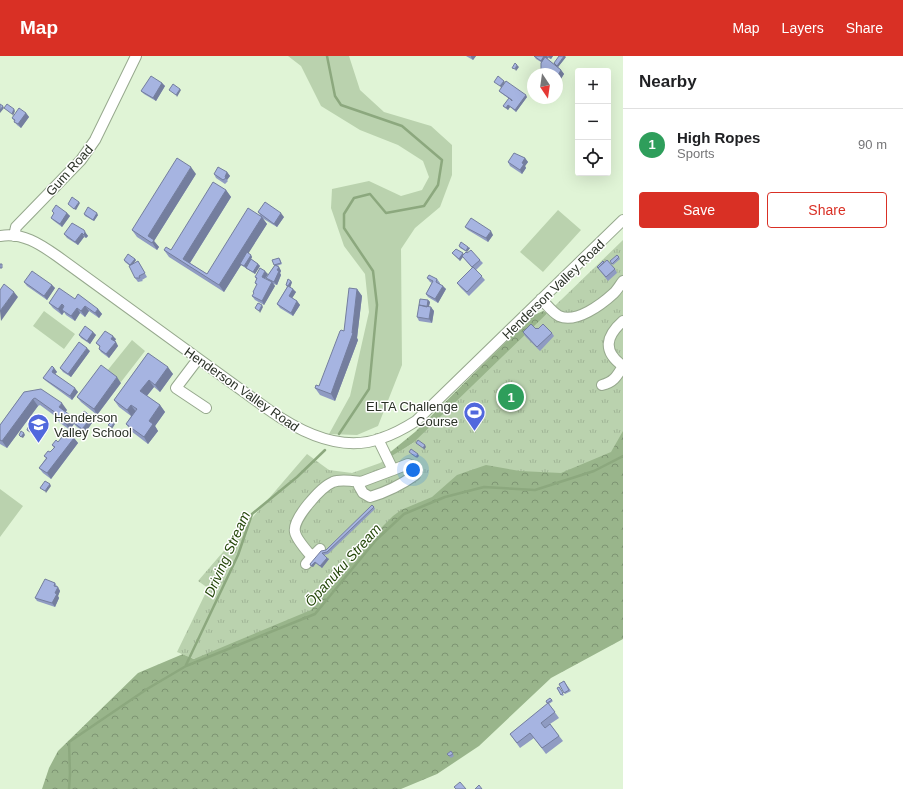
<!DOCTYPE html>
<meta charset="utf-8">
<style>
:root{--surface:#fff;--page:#f2f2f2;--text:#202124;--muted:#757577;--line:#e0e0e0;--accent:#d93025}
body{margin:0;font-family:Helvetica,sans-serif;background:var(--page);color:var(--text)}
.controls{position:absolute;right:12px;top:12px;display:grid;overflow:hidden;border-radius:4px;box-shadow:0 4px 16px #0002}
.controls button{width:36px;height:36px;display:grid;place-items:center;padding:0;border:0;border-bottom:1px solid var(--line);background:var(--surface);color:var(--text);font:20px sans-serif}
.compass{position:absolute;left:527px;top:12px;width:36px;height:36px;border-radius:50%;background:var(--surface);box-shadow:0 4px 16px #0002;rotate:167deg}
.you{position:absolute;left:413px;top:414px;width:14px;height:14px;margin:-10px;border:3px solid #fff;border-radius:50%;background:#1a73e8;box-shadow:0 0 0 6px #1a73e833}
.badge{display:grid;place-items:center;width:26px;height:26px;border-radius:50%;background:var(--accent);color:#fff;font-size:13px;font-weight:700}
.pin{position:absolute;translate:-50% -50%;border:2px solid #fff;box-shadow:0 1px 4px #0006}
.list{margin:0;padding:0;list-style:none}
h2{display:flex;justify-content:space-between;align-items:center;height:52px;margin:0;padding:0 16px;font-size:17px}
h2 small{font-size:13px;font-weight:400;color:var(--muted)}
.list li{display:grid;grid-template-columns:26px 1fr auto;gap:12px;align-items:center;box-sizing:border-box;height:72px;padding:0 16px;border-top:1px solid var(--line)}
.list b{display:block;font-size:15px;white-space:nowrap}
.list p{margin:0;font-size:13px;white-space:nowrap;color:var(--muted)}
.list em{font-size:13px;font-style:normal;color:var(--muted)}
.actions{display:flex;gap:8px;padding:12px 16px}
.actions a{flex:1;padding:9px 0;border:1px solid var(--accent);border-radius:4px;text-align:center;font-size:14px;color:var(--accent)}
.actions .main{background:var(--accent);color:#fff}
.icon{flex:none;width:22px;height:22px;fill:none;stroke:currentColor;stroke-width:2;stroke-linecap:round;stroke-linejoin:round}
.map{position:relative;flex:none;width:623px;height:733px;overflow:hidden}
header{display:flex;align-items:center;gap:24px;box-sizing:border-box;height:56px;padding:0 20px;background:var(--accent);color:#fff}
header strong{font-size:19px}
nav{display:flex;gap:22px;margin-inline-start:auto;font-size:14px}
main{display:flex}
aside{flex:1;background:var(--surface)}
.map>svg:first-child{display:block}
.grass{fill:#bad2ae}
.forest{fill:url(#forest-crowns)}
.park{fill:url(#park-tufts)}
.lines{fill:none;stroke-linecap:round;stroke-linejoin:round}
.stream{stroke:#8ca87e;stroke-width:2.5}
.minor-casing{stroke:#96a88d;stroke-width:12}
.minor{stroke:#fff;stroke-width:10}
.wall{fill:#8f9bc2}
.shaded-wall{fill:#747e9e}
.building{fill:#a6b4e1;stroke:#747e9e}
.labels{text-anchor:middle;stroke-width:3;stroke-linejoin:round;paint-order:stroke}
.street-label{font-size:13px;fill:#2b3227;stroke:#fff}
.poi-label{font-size:13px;fill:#2b3227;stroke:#fff;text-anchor:end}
.water-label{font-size:14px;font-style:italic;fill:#244709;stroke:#fff}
</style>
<header>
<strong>Map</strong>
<nav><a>Map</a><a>Layers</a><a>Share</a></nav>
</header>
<main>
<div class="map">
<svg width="623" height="733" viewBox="0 0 623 733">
<defs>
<pattern id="forest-crowns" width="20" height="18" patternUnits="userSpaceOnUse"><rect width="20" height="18" fill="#99b58b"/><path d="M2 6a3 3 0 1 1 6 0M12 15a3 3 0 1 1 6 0" fill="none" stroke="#7d9472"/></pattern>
<pattern id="park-tufts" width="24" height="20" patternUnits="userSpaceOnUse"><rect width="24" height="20" fill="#bad2ae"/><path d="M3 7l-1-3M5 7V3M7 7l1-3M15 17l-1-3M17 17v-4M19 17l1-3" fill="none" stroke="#a0b596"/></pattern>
</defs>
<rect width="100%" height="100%" fill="#e0f4d6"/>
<path class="grass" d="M288,0H349L360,34L384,56L431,70L452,89V119L440,151L415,172L401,193L402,309L378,370L357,379L329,378L350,340L369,256L365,218L344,190L331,152L332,133L369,125L401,140L422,134L429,121L423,105L398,89L360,74L321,50L301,10Z
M558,154L581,174L543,216L520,196Z
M44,255L75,278L64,293L33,270Z
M132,284L145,295L121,326L107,315Z
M0,433L23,450L0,481Z"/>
<path class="forest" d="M543,255L547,257L517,316L391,402L388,398L415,376L532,260Z
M623,326V583L551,622L479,690L437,718L401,733H42L49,712L58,695L138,617L183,598L194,603L329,479Z"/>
<path class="park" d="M623,184V375L611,396L561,417L520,415L486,409L457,419L432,441L401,454L393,460L366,487L311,554L194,603L177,596L208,532L198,525L307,398L329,414L352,417L380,407L413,387Z"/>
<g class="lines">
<path class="stream" d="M327,0L335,40L341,49L402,70L442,104L438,129L424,150L386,157L370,138L354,142L344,158V172L373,215L377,249L369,333L339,378
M186,609L238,499L252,458L297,421L325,394
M69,733L70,718L69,686L147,633L186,610L315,558L376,484L404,458L445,441L484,431L535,434L594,415L623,400"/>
<defs>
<path id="minor" d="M0,180C22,176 40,188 57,200L269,354C300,376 343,397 382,382C394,378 405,372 416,365L623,164
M14,180L16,171L81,104L95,84L136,0
M541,243C547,249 552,256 559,260C576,268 602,248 614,237C617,234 620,229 623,225
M623,265C606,280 602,295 623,310
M198,303L176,332L206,352
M602,329C614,326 617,320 623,310
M378,383L393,414L408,408L414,412L415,419C401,429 387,436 370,441L363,437L359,430L361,426L393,414
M312,501L320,493
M306,508L312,501C307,495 296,483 295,476C292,463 321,431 333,426C341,423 352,425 361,426"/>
</defs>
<use href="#minor" class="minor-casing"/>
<use href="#minor" class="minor"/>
</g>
<path class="wall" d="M466,0H476L473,4Z
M534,0H553L551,3L548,2L547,3L555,9L566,1L558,11L561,14L564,18L557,29V18L541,13V6L536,3Z
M162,27L165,30L156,45L144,38L141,35Z
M499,35L527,41L516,56L510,51L508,54L503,50L512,45L501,37Z
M26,57L29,61L21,72L17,69L12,62Z
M525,102L528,106L525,110L526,112L522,118L510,110L508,106Z
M227,116L230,120L227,124L228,125L225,128L216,122L214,118Z
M196,118L154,185L159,191L157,194L137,181L132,174Z
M226,134L231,141L190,207L207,218L260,159L258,156L284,161L277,171L262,162L267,168L248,197L252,201L251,203L258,208L260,210L255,218L241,209L224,236L169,201L164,194H171Z
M52,155L67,157L70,160L62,171L54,165L51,162L54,158Z
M84,158L98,159L94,165L85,160Z
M465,171L493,179L488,186L468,174Z
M85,176L88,180L86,182L84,181L78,189L67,182L64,178Z
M459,190L470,192L467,196L460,192Z
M452,197L464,198L467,197L480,204L483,207L476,214L485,224L469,240L460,231L457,227L472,212L463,201L460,205Z
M619,201L620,203L613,209L610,205Z
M135,203L136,204L133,208L138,205L147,221L142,224L143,225L138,226L135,222L130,210L125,206L124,204Z
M280,203L282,208L277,210L279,211L281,215L280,217L281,219L277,229L273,228L275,230L264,249L255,244L252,240L254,238L253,236L257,229L255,227L257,224L255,221L268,218L265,223L268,224L266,222L275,209Z
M604,206L615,213L617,217L608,225L597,211Z
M427,222L437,223L440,227V228L446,233L438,247L428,241L426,238L432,227L430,226Z
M24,226L52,229L55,232L47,244L27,230Z
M292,226L290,231L296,236L292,242L297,245L300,249L293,260L280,252L277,248L287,231L286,229Z
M357,233L362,240L357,282L358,284L335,345L320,339L315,332L319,330L344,275Z
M75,243L98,253L102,258L99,262L89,255L85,261L80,257L75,265L66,259L64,256L62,259L53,252L49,247Z
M428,244L430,246L429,251L434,255L432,267L419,265L417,261Z
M536,273H538L552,277L554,280L540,295L525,280L523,276Z
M93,276L96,279L90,288L81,282L79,279Z
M116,283L115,285L118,290L109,302L101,296L99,293L100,291L96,287Z
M90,295L71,321L63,316L60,312Z
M148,297L173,318L160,336L154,331L147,340L160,349L165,356L155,370L158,375L148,388L131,375L126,368L131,360L119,351L114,344Z
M54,312L57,316L55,318L78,336L72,344L46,325L43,322Z
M121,327L97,359L81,346L77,341Z
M24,336L67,354L65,356L70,359L75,366L92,361L94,364L85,377L77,371L74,368L70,374L60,367L55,360L40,349L38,350L7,392L0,388V369Z
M74,382L78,387L51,423L43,417L39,412L46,402L44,400L50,396L54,392L52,389L58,386Z
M374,451L375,453L328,498L324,499L329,503L322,512L316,507L313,511L311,510L310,508Z
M55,527L60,535L58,540L59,542L55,551L37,545L35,542Z
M564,625L571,635L565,638L559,628Z
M559,631L564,639L562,640L557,632Z
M550,642L553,645L549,648L559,662L550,668L563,685L546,698L534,682L520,692L510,678L548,648L546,645Z
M451,695L454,700L451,702L447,698Z"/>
<path class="shaded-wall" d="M471,0H476L473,4L471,1Z
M544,0H547L548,2L543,8L541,5Z
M548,0H553L551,3Z
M564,0H565L566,1L558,11L557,10Z
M517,9L519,11L516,15L515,13Z
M561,14L564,18L557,29V21Z
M504,25L505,26L501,32L500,30Z
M162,27L165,30L156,45L153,42Z
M180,33L181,34L177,41L176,39Z
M526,39L527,41L516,56L515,54Z
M508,49L510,51L508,54L506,52Z
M3,50L4,52L0,57V54Z
M14,53L15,55L13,60L12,58Z
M26,57L29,61L21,72L18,68Z
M525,102L528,106L525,110L526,112L522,118L520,114L522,107Z
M191,111L196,118L154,185L159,191L157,194L148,180Z
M227,116L230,120L227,124L225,121Z
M226,134L231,141L188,210L183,203Z
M79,146L80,147L76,154L74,153Z
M67,157L70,160L62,171L60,168Z
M97,157L98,159L94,165L93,164Z
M281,157L284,161L277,171L274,168Z
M262,161L267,168L224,236L219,229Z
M491,175L493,179L488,186L486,182Z
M85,176L88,180L86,182L84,179Z
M82,177L84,181L78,189L75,186Z
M468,191L470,192L467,196L466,195Z
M463,197L464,199L460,205L459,203Z
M251,199L252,201L246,212L244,210Z
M135,203L136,204L131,211L130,209Z
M258,208L260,210L255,218L253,216Z
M279,211L281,215L280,217L281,219L277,229L274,226L277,214Z
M265,215L268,218L264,224L262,221Z
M291,225L292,226L290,232L288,230Z
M272,226L275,230L264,249L262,245Z
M52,229L55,232L47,244L44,240Z
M443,230L446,233L438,247L435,243Z
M293,233L296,236L291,244L289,240Z
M357,233L362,240L357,282L358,284L335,345L331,338L352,277Z
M14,236L18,241L1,265L0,255Z
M428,244L430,246L428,253L427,252Z
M297,245L300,249L293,260L291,257Z
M62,248L65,254H62L64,256L62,259L58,253Z
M262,249L263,251L260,257L259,255Z
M85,250L89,255L85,261L81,255Z
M431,251L434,255L432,267L429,263Z
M77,252L80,257L75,265L71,260Z
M98,253L102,258L99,262L95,257Z
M93,276L96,279L90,288L87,285Z
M113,280L116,283L114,286L111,283Z
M116,286L118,290L109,302L106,298Z
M87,292L90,295L71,321L68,318Z
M168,311L173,318L160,336L155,329Z
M54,312L57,316L54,319L52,316Z
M117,321L121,327L97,359L94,353Z
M149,324L154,331L145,342L140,335Z
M75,332L78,336L72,344L70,340Z
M33,343L38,350L7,392L2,385Z
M62,347L67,354L64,358L59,351Z
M131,349L136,356L132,361L127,354Z
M160,349L165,356L155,370L158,375L148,388L144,381L149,365Z
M70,359L75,366L70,374L65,367Z
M92,361L94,364L85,377L82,373Z
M114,367L115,368L112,373L111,371Z
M32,373L34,375L32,378L30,376Z
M24,377L25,379L23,382L21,381Z
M74,382L78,387L51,423L47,417Z
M425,389L426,391L424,394L423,392Z
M418,398L419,400L417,402L416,401Z
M50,428L51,430L46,437L45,435Z
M327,502L329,503L322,512L320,510Z
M315,506L316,507L313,511L311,510Z
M58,531L60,535L58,540L59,542L55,551L52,547L55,537Z"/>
<path class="building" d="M534,0H544L541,5Z
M559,0H564L557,10L554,7Z
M545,1L561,14L557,21V18H537L541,13V7Z
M515,7L517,9L515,13L512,12Z
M151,20L162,27L153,42L141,35Z
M498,20L504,25L500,30L494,26Z
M506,25L526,39L515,54L508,49L506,52L503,50L509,42L512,45V44L499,35Z
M173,28L180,33L176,39L169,34Z
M0,48L3,50L0,54Z
M7,48L14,53L12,58L4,52Z
M19,52L26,57L18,68L14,66L15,64L12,62Z
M514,97L525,102L522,107L524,108L520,114L508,106Z
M177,102L191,111L148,180L154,184L152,187L132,174Z
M218,111L227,116L225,121L226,122L223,124L214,118Z
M213,126L226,134L183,203L207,218L248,152L262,161L219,229L164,194L166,191L171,194Z
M72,141L79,146L74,153L68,148Z
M265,146L281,157L274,168L258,156Z
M56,149L67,157L60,168L51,162L54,157L52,155Z
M88,151L97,157L93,164L84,158Z
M471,162L491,175L486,182L465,171Z
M72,167L84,174L85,176L84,179L82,177L75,186L64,178Z
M461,186L468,191L466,195L459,190Z
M456,193L463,197L459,203L452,197Z
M471,194L480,204L472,211L462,200L466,196L467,197Z
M247,196L251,199L244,210L240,208Z
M128,198L135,203L130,209L124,204Z
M617,199L619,201L612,208L610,205Z
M279,202L281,207L274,209L272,204Z
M251,203L258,208L253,216L246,212Z
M607,204L615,213L606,221L598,212Z
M138,205L145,217L139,220L140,222H135L129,210Z
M603,205L604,206L598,212L599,213L597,211Z
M0,208H2V212H0Z
M275,209L279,211L277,214L279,215L274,226L266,222Z
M473,211L482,220L467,236L457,227Z
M260,212L265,215L262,221L272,226L262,245L252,240L254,237L253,236L257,228L255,227L257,222L255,221Z
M32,215L52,229L44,240L24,226Z
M429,219L437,223L436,226L443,230L435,243L426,238L433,225L427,222Z
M288,223L291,225L288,230L286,229Z
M4,228L14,236L0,255V234Z
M288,230L293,233L289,240L297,245L291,257L277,248Z
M59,232L75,243L78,238L98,253L95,257L85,250L81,255L77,252L71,260L62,254L64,250L62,248L58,253L49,247Z
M349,232L357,233L352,277H353L331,338L315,332L316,329L319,330L340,275L341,274L344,275Z
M420,243L428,244L427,251L419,249Z
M258,247L262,249L259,255L255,252Z
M419,249L431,251L429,263L417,261Z
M531,268L536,273L537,272L538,273L543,268L552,277L537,291L523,276Z
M85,270L93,276L87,285L79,279Z
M105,275L113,280L111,283L116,286L106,298L99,293L100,290L96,287Z
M79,286L87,292L68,318L60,312Z
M148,297L168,311L155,329L149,324L140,335L160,349L149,365L153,368L144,381L126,368L137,353L131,349L127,354L114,344Z
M101,309L117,321L94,353L77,341Z
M52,310L54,312L52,316L75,332L70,340L43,322Z
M41,333L62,347L59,351L70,359L65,367L55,360L56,357L35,342L33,343L2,385L0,384V369L24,336Z
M84,355L92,361L82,373L74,367Z
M112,365L114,367L111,371L108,369Z
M28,371L32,373L30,376L27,374Z
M21,375L24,377L21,381L19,379Z
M66,376L74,382L47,417L39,412L47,402L44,400L48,395L50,396L55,391L52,389L56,384L58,386Z
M418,384L425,389L423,392L416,387Z
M411,393L418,398L416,401L409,396Z
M45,425L50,428L45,435L40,432Z
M372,449L374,451L327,496L322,497L327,502L320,510L315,506L311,510L310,508L321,495L326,494Z
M45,523L55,527L54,530L58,531L55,537L57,538L52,547L35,542Z
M564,625L569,634L564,637L559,628Z
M559,631L563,637L561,639L557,632Z
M550,642L552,644L547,647L546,645Z
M548,647L555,656L541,667L545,672L550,668L559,680L542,692L530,677L517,687L510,678Z
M451,695L453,698L449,700L447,698Z
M460,726L466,733H456L454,731Z
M479,729L482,733H475Z"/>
<defs>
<symbol id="stadium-pin" viewBox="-11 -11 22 30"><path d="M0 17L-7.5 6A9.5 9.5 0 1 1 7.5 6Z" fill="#5168dd" stroke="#fff"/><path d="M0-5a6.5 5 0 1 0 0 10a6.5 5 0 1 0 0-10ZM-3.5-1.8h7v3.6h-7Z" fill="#fff"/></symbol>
<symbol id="school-pin" viewBox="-11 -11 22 30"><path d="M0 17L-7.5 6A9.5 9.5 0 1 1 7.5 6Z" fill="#5168dd" stroke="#fff"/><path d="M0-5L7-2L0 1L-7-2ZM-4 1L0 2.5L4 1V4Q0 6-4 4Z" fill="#fff"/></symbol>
</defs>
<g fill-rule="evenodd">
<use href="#stadium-pin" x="462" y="344" width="25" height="34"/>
<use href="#school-pin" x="26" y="356" width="25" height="34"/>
</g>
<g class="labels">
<g class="street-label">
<text transform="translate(69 114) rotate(-48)" y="5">Gum Road</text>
<text transform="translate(553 233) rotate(-44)" y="5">Henderson Valley Road</text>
<text transform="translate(242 333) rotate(35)" y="5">Henderson Valley Road</text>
</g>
<g class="poi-label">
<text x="458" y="355">ELTA Challenge<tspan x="458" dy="15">Course</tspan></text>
<text x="54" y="366" text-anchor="start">Henderson<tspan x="54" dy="15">Valley School</tspan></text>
</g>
<g class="water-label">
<text transform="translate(227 498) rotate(-66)" y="5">Driving Stream</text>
<text transform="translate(343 509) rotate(-48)" y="5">Ōpanuku Stream</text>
</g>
</g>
</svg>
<div class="controls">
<button>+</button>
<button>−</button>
<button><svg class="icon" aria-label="locate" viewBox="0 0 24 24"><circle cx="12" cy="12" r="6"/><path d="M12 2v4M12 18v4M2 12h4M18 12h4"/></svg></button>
</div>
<svg class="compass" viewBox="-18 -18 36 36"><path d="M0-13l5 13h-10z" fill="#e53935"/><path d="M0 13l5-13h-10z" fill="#757577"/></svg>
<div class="you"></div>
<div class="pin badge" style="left:511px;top:341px;background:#2e9e5b">1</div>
</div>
<aside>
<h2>Nearby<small></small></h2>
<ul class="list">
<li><span class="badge" style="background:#2e9e5b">1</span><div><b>High Ropes</b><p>Sports</p></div><em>90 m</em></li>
</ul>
<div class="actions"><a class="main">Save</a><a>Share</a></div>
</aside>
</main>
